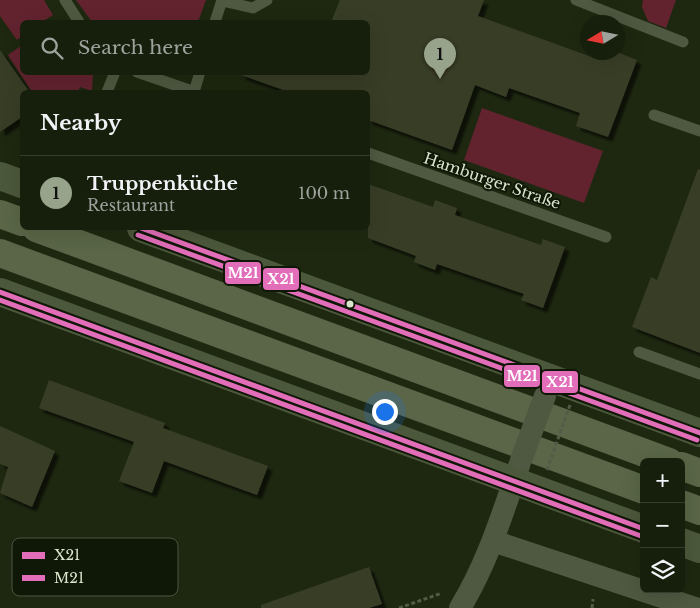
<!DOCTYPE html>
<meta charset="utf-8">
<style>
:root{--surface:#161e0c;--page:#232b1a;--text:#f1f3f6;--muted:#9ea29d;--line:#353c2d;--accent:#98a38b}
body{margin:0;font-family:"Libre Baskerville",serif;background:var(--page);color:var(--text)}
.controls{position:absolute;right:15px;bottom:15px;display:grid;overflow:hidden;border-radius:8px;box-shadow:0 5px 20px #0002}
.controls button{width:45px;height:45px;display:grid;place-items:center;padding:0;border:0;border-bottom:1px solid var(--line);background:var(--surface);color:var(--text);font:25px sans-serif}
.compass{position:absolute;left:580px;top:15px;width:45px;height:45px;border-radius:50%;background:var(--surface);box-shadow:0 5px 20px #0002;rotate:260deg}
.you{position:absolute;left:384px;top:411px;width:18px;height:18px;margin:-12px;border:4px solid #fff;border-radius:50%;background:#1a73e8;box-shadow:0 0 0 8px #1a73e833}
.badge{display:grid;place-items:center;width:32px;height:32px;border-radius:50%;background:var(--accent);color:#111;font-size:16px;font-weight:700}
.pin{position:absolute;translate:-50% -41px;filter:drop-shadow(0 1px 2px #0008)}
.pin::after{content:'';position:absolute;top:26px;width:18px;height:15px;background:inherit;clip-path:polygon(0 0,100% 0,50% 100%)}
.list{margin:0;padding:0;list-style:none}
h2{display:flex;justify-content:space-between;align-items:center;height:65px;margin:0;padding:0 20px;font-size:21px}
h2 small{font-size:16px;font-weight:400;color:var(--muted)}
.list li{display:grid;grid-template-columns:32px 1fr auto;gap:15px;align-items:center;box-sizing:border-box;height:75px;padding:0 20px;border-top:1px solid var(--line)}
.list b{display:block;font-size:19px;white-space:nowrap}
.list p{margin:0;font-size:16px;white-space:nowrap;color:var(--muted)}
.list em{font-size:16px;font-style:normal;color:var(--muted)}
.icon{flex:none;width:28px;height:28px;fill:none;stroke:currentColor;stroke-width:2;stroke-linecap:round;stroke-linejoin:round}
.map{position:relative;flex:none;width:700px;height:608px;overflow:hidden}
.search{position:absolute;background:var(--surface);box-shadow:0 5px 20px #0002;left:20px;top:20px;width:350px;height:55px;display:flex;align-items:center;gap:12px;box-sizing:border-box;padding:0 18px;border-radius:8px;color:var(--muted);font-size:19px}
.panel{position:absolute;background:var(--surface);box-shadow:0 5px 20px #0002;left:20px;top:90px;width:350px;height:140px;border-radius:8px}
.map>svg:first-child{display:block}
.green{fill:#62232f}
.building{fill:#383d28;filter:url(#shadow)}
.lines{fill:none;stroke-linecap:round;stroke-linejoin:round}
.path{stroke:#535b48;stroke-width:3;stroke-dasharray:4 2.5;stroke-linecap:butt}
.service{stroke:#4f5941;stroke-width:11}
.minor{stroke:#4f5941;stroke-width:22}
.secondary{stroke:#4c583b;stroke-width:28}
.motorway{stroke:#5a6647;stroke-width:28}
.path-bridge{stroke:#535b48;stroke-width:3;stroke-dasharray:4 2.5;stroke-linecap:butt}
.minor-bridge{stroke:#4f5941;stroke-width:22}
.bus-1-casing{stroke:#0f1706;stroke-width:9}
.bus-2-casing{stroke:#0f1706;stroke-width:9}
.bus-1{stroke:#e26db8;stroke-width:5}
.bus-2{stroke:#e26db8;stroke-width:5}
.bus-dot{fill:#d9e5cd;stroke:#0f1706;stroke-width:2}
.labels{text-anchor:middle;stroke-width:4;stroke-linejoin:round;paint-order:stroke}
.street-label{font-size:15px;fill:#d9e5cd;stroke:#0f1706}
.key{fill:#0f1706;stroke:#4c5542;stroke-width:1}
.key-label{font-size:14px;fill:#d9e5cd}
.line-badge{stroke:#0f1706;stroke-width:2}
.badge-label{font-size:14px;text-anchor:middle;font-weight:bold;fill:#fff}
</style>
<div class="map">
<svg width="700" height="608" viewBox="0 0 700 608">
<defs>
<filter id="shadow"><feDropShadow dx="4.5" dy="4.5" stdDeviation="1" flood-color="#0009"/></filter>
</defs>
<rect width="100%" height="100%" fill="#1e2810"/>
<path class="green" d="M0,0H44L53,15L42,22H22V36L17,40L0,16Z
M76,0H206L198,22H92Z
M643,0H676L666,28L648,21L642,7Z
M22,45V72L93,73L92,91L80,87L78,92H32L8,55Z
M482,108L603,151L584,203L464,160Z"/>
<path class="building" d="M340,0H484L478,16L600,60L603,52H617L637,60L608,137L576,126L580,113L509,88L506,97L475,85L452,150L368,120V92H289L241,75V72H368V22H331Z
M0,50L28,90L22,92V117L0,132Z
M698,169L700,170V353L632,327L651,277L657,280Z
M368,184L433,207L435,200L457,208L455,215L541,245L543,239L565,247L543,308L521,300L524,294L437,264L435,270L414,262L416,256L368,238Z
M49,380L165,423L163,428L268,466L257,495L164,461L152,493L119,481L134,442L39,408Z
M0,426L55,451L32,507L0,493L8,467L0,464Z
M369,567L382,604L369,608H261V605Z"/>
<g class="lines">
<path class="path" d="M399,608L442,593
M592,608L593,599"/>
<path class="service" d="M65,0L79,22
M576,0L683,42
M222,1L253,8L267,0
M215,22L222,0
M137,72L195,92
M107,92L115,72
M194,92L200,72
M654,115L700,131
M368,153L606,237
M639,352L700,374"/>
<path class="minor" d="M493,541L695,608
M460,608C487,564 502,515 519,466"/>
<path class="secondary" d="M0,176L22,184
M141,228L700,433
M0,292L644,529
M681,542L700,549"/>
<path class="motorway" d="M0,214L22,222
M36,228L669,462
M0,253L644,490
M681,466L700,473
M681,504L700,511"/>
<path class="path-bridge" d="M547,470L570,405"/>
<path class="minor-bridge" d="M521,460L545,396"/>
<defs>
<path id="bus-1" d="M141,228L700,433
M0,292L644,529"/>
<path id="bus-2" d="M138,235L697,440
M0,300L641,536"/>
</defs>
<use href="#bus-1" class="bus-1-casing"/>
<use href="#bus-2" class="bus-2-casing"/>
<use href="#bus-1" class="bus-1"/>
<use href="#bus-2" class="bus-2"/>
</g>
<circle class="bus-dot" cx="350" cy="304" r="4.5"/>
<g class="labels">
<g class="street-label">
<text transform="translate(492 181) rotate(19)" y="5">Hamburger Straße</text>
</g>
</g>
<rect x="12" y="538" width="166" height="58" rx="8" class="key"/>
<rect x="22" y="552" width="23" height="7" fill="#e26db8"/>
<rect x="22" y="575" width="23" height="6" fill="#e26db8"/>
<g class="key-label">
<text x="54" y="560">X21</text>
<text x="54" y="583">M21</text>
</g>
<g class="line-badge">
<rect x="224" y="261" width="38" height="24" rx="5" fill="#e26db8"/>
<rect x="262" y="267" width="38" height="24" rx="5" fill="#e26db8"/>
<rect x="503" y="364" width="38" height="24" rx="5" fill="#e26db8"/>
<rect x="541" y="370" width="38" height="24" rx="5" fill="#e26db8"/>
</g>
<g class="badge-label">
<text x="243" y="278">M21</text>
<text x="281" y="284">X21</text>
<text x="522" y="381">M21</text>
<text x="560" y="387">X21</text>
</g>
</svg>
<div class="controls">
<button>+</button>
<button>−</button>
<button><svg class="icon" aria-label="layers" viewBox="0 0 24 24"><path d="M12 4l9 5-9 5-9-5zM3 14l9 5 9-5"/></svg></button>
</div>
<svg class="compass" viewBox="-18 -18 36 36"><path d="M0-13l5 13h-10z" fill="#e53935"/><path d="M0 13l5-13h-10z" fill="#9ea29d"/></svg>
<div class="you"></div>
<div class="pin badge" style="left:440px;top:79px">1</div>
<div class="search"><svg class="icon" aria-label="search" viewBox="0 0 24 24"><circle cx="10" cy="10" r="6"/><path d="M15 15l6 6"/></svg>Search here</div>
<section class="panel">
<h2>Nearby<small></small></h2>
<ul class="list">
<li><span class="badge">1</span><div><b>Truppenküche</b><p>Restaurant</p></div><em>100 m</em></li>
</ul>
</section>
</div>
